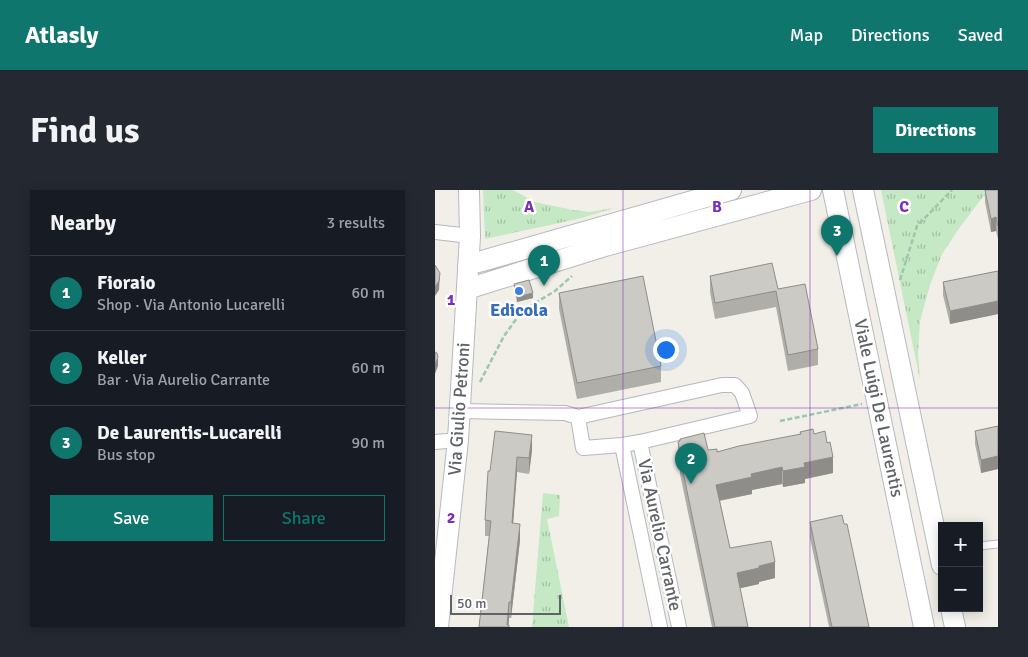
<!DOCTYPE html>
<meta charset="utf-8">
<style>
:root{--surface:#171b24;--page:#242831;--text:#f1f3f6;--muted:#9ea1a6;--line:#363941;--accent:#0f766e}
body{margin:0;font-family:Signika,sans-serif;background:var(--page);color:var(--text)}
.controls{position:absolute;right:15px;bottom:15px;display:grid;overflow:hidden;border-radius:0px;box-shadow:0 2px 12px #0003}
.controls button{width:45px;height:45px;display:grid;place-items:center;padding:0;border:0;border-bottom:1px solid var(--line);background:var(--surface);color:var(--text);font:25px sans-serif}
.scale{position:absolute;left:15px;bottom:12px;width:111px;box-sizing:border-box;padding-left:5px;border:2px solid #5f6368;border-top:0;font-size:14px;line-height:18px;white-space:nowrap;color:#5f6368;-webkit-text-stroke:4px #fff;paint-order:stroke}
.you{position:absolute;left:230px;top:159px;width:18px;height:18px;margin:-12px;border:4px solid #fff;border-radius:50%;background:#1a73e8;box-shadow:0 0 0 8px #1a73e833}
.badge{display:grid;place-items:center;width:32px;height:32px;border-radius:50%;background:var(--accent);color:#fff;font-size:16px;font-weight:700}
.pin{position:absolute;translate:-50% -41px;filter:drop-shadow(0 1px 2px #0008)}
.pin::after{content:'';position:absolute;top:26px;width:18px;height:15px;background:inherit;clip-path:polygon(0 0,100% 0,50% 100%)}
.list{margin:0;padding:0;list-style:none}
h2{display:flex;justify-content:space-between;align-items:center;height:65px;margin:0;padding:0 20px;font-size:21px}
h2 small{font-size:16px;font-weight:400;color:var(--muted)}
.list li{display:grid;grid-template-columns:32px 1fr auto;gap:15px;align-items:center;box-sizing:border-box;height:75px;padding:0 20px;border-top:1px solid var(--line)}
.list b{display:block;font-size:19px;white-space:nowrap}
.list p{margin:0;font-size:16px;white-space:nowrap;color:var(--muted)}
.list em{font-size:16px;font-style:normal;color:var(--muted)}
.actions{display:flex;gap:10px;padding:15px 20px}
.actions a{flex:1;padding:11px 0;border:1px solid var(--accent);border-radius:0px;text-align:center;font-size:18px;color:var(--accent)}
.actions .main{background:var(--accent);color:#fff}
.map{position:relative;flex:none;width:563px;height:437px;overflow:hidden;border-radius:0px}
header{display:flex;align-items:center;gap:30px;box-sizing:border-box;height:70px;padding:0 25px;background:var(--accent);color:#fff}
header strong{font-size:24px}
nav{display:flex;gap:28px;margin-inline-start:auto;font-size:18px}
.intro{display:flex;align-items:center;justify-content:space-between;box-sizing:border-box;height:120px;padding:0 30px}
h1{margin:0;font-size:35px}
.button{padding:12px 22px;border-radius:0px;background:var(--accent);color:#fff;font-size:18px;font-weight:700}
main{display:flex;gap:30px;padding:0 30px}
aside{flex:1;background:var(--surface);border-radius:0px;box-shadow:0 2px 12px #0003}
.map>svg:first-child{display:block}
.grass{fill:url(#grass-tufts)}
.lines{fill:none;stroke-linecap:round;stroke-linejoin:round}
.lane-casing{stroke:#b5b8bc;stroke-width:9}
.street-casing{stroke:#b5b8bc;stroke-width:16}
.secondary-casing{stroke:#b6babf;stroke-width:22}
.path{stroke:#9cc7a9;stroke-width:2.5;stroke-dasharray:5 2.5;stroke-linecap:butt}
.lane{stroke:#fff;stroke-width:7}
.street{stroke:#fff;stroke-width:14}
.secondary{stroke:#fff;stroke-width:20}
.wall{fill:#afaea9}
.shaded-wall{fill:#8f8d8a}
.building{fill:#cccac5;stroke:#8f8d8a}
.grid{fill:none;stroke:#7b2cbf;stroke-width:1;stroke-opacity:0.55}
.shop-dot{fill:#3f7fe0;stroke:#fff;stroke-width:2}
.labels{text-anchor:middle;stroke-width:5;stroke-linejoin:round;paint-order:stroke}
.shop-label{font-size:18px;font-weight:bold;fill:#366cbe;stroke:#fff}
.street-label{font-size:18px;fill:#5f6368;stroke:#fff}
.grid-label{font-size:16px;text-anchor:middle;font-weight:bold;fill:#7b2cbf;stroke:#fff;stroke-width:5;stroke-linejoin:round;paint-order:stroke}
</style>
<header>
<strong>Atlasly</strong>
<nav><a>Map</a><a>Directions</a><a>Saved</a></nav>
</header>
<div class="intro"><h1>Find us</h1><a class="button">Directions</a></div>
<main>
<aside>
<h2>Nearby<small>3 results</small></h2>
<ul class="list">
<li><span class="badge">1</span><div><b>Fioraio</b><p>Shop · Via Antonio Lucarelli</p></div><em>60 m</em></li>
<li><span class="badge">2</span><div><b>Keller</b><p>Bar · Via Aurelio Carrante</p></div><em>60 m</em></li>
<li><span class="badge">3</span><div><b>De Laurentis-Lucarelli</b><p>Bus stop</p></div><em>90 m</em></li>
</ul>
<div class="actions"><a class="main">Save</a><a>Share</a></div>
</aside>
<div class="map">
<svg width="563" height="437" viewBox="0 0 563 437">
<defs>
<pattern id="grass-tufts" width="24" height="20" patternUnits="userSpaceOnUse" patternTransform="scale(1.25)"><rect width="24" height="20" fill="#c5e8c5"/><path d="M3 7l-1-3M5 7V3M7 7l1-3M15 17l-1-3M17 17v-4M19 17l1-3" fill="none" stroke="#a3c0a4"/></pattern>
</defs>
<rect width="100%" height="100%" fill="#f1efe8"/>
<path class="grass" d="M48,0H78L100,12L138,20L155,22L179,18L147,28L50,49Z
M446,0H556L547,8L525,37L507,64L495,95L485,131L483,163L485,190Z
M108,303L125,305L124,326L112,329L134,437H97Z"/>
<g class="lines">
<defs>
<path id="lane" d="M544,356L563,354"/>
<path id="street" d="M0,42L35,46
M25,221L130,223L143,227L287,195H300L307,203L315,226L205,252L187,255L148,258L143,227
M0,252L23,250
M205,252L244,437
M187,255L225,437"/>
<path id="secondary" d="M398,0L489,437
M428,0L507,375
M33,75L296,0
M32,99L170,56L376,0
M516,418L520,437
M3,437L23,250L35,46L34,0"/>
</defs>
<use href="#lane" class="lane-casing"/>
<use href="#street" class="street-casing"/>
<use href="#secondary" class="secondary-casing"/>
<path class="path" d="M465,90L482,36L517,0
M45,192L69,146L87,121L120,101L137,86
M345,231L427,214"/>
<use href="#lane" class="lane"/>
<use href="#street" class="street"/>
<use href="#secondary" class="secondary"/>
</g>
<path class="wall" d="M550,0H563V49L561,41L556,42L550,12Z
M563,81V124L515,134L508,105V92Z
M275,86L343,99L383,159V175L353,181L341,117L280,129L275,102Z
M79,94L98,108L82,112L79,99Z
M124,103L226,176V192L142,209L124,119Z
M563,236V279L546,283L540,254V241Z
M60,241L97,260L94,284L82,282L78,333L85,350L76,428H74V435L44,437L54,346H50V330Z
M365,242L379,244L398,283L370,289V293L348,297L347,294L317,300V304L285,311L295,358L340,388L324,392V394L305,398L313,437H277L245,284V277L243,268V252L273,260L282,262L365,244Z
M375,332L434,437H394L375,348Z"/>
<path class="shaded-wall" d="M561,27V41L556,42V29Z
M5,83L4,100L0,106V97Z
M98,103V108L82,112V107Z
M563,111V124L515,134V121Z
M3,167V176L0,184V175Z
M97,245V260L94,284V268Z
M563,266V279L546,283V270Z
M82,267V282L77,349V333Z
M398,267V283L370,289V293L348,297V281L369,273Z
M347,277V294L317,300V304L281,311V295L316,284Z
M85,334V350L76,428V412Z
M340,372V388L324,392V394L302,399V383L324,376Z
M74,412V428L73,437H72Z"/>
<path class="building" d="M550,0H563V36L561,27L556,29Z
M337,73L343,99L370,94L383,159L353,165L341,101L280,113L275,86Z
M0,75L5,83L4,91L0,97Z
M563,81V111L515,121L508,92Z
M208,86L226,176L142,193L124,103Z
M94,90L98,103L82,107L79,94Z
M0,162L2,163L3,167L0,175Z
M563,236V266L546,270L540,241Z
M378,239L379,244L390,241L392,253L395,252L398,267L369,273L370,277L348,281L347,277L316,284L317,287L281,295L295,358L336,351L340,372L324,376V378L302,383L313,437H280L245,267H246L243,252L245,251V249L269,243L273,260L282,259V262L304,256L366,244L365,242Z
M60,241L97,245L94,268L82,267L77,333L85,334L76,412H74L72,435H74V437H44L56,331L50,330L53,281H55Z
M407,325L409,334H412L434,437H397L375,332Z"/>
<path class="grid" d="M188,0V437M375,0V437M0,218H563"/>
<circle class="shop-dot" cx="84" cy="101" r="5"/>
<g class="labels">
<g class="shop-label">
<text x="84" y="126">Edicola</text>
</g>
<g class="street-label">
<text transform="translate(444 218) rotate(78)" y="6">Viale Luigi De Laurentis</text>
<text transform="translate(24 219) rotate(-86)" y="6">Via Giulio Petroni</text>
<text transform="translate(225 345) rotate(78)" y="6">Via Aurelio Carrante</text>
</g>
</g>
<g class="grid-label">
<text x="94" y="22">A</text>
<text x="282" y="22">B</text>
<text x="469" y="22">C</text>
<text x="16" y="115">1</text>
<text x="16" y="333">2</text>
</g>
</svg>
<div class="controls">
<button>+</button>
<button>−</button>
</div>
<div class="scale">50 m</div>
<div class="you"></div>
<div class="pin badge" style="left:109px;top:96px">1</div>
<div class="pin badge" style="left:256px;top:294px">2</div>
<div class="pin badge" style="left:402px;top:66px">3</div>
</div>
</main>
